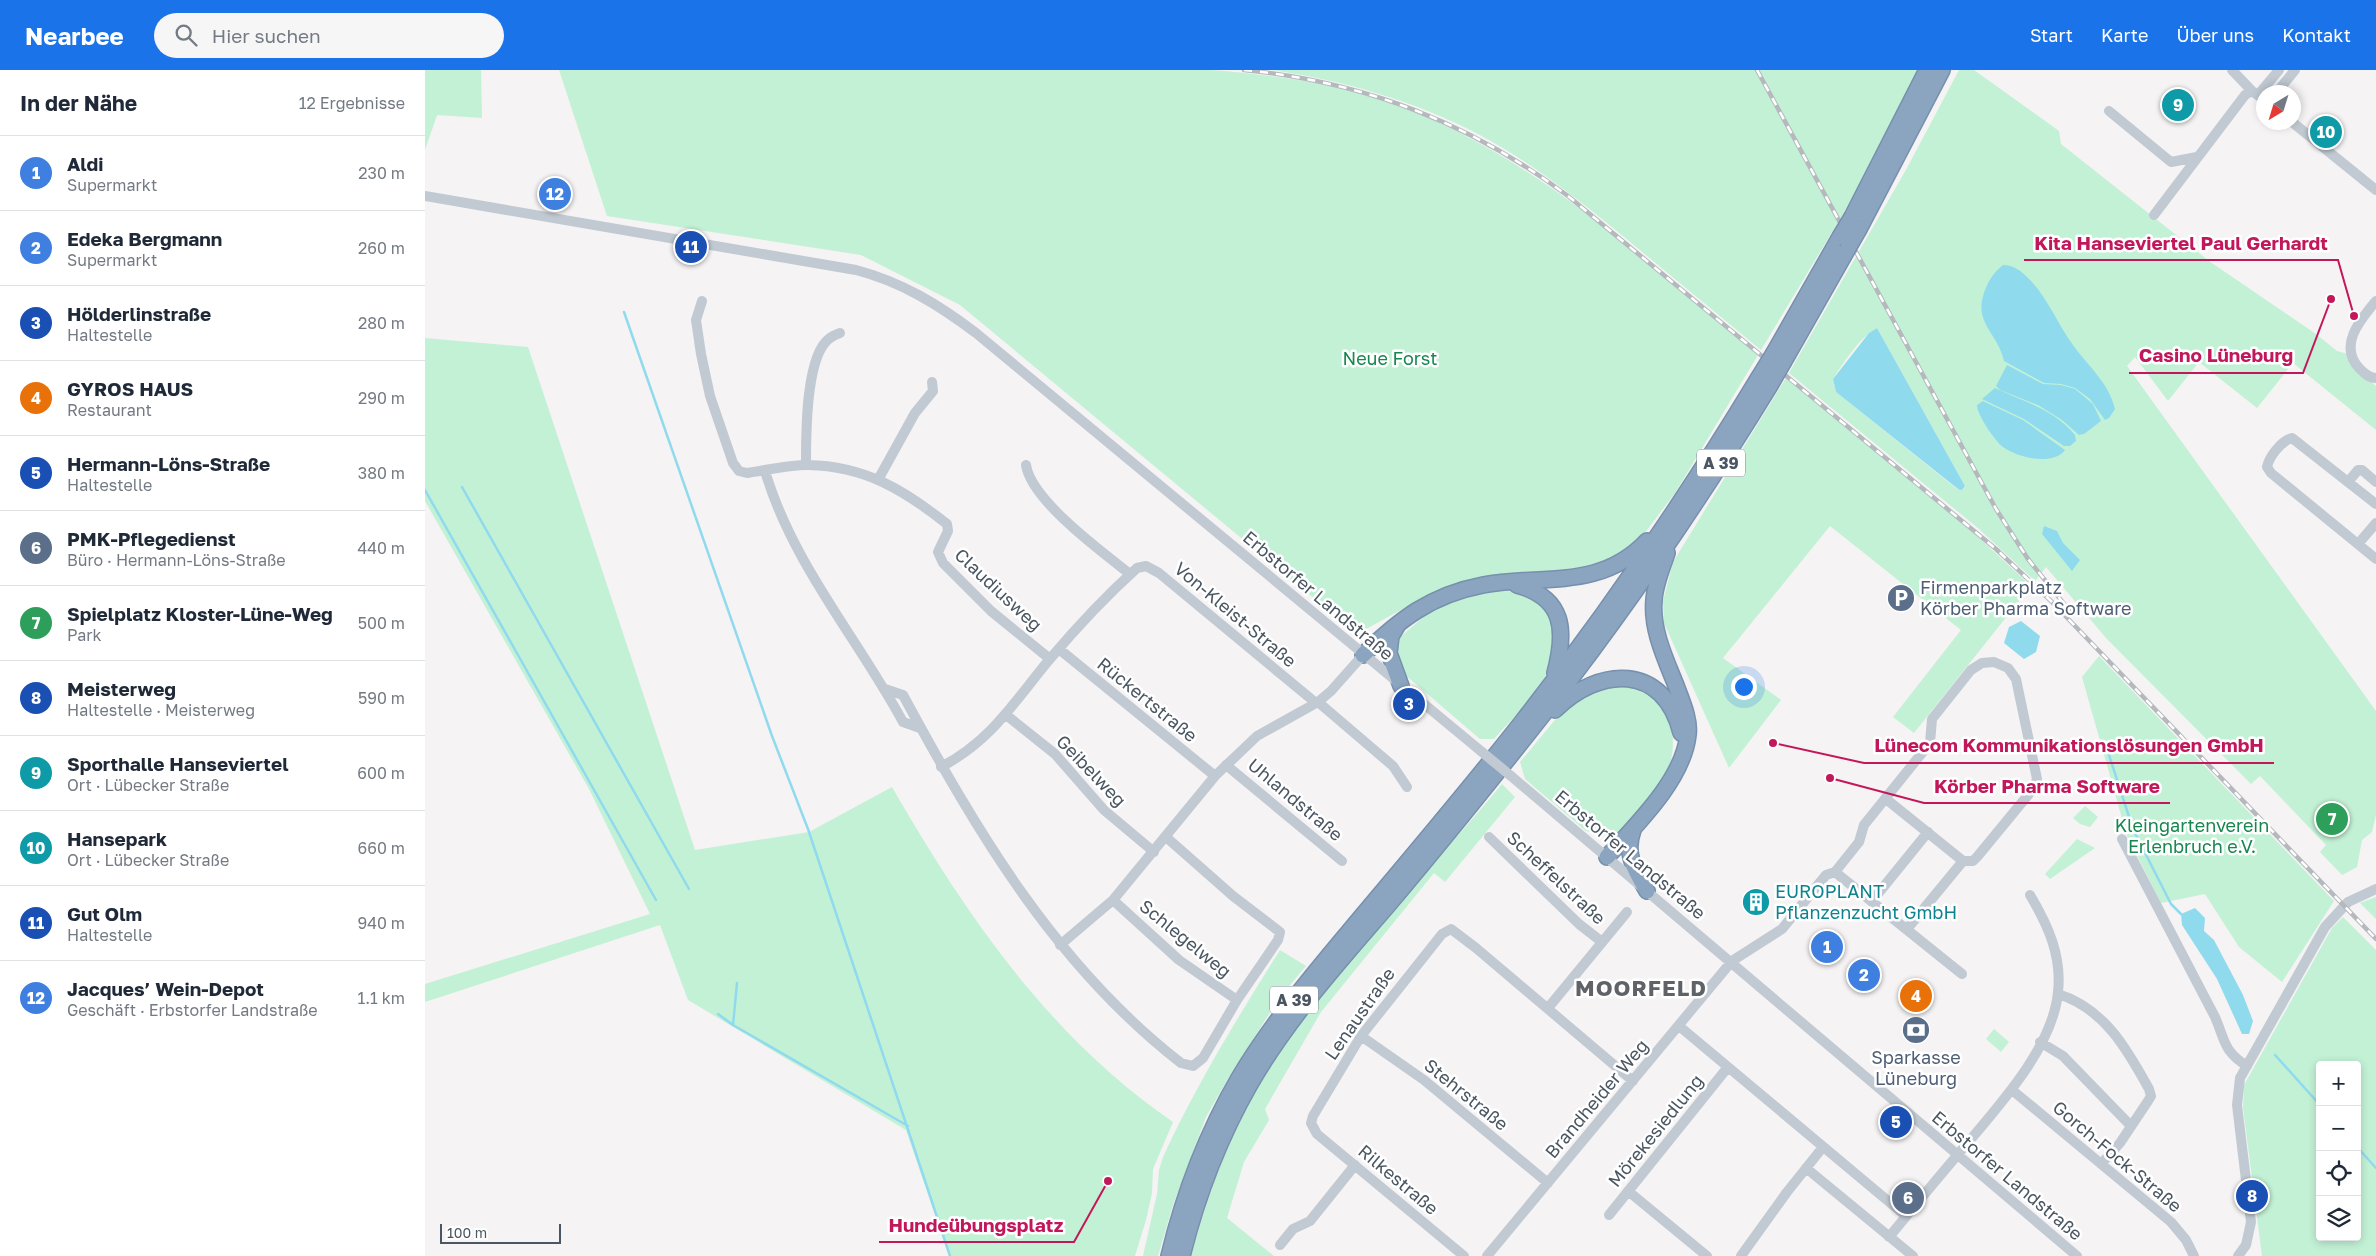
<!DOCTYPE html>
<html lang="de">
<meta charset="utf-8">
<style>
:root{--surface:#fff;--page:#f6f6f7;--text:#1f2937;--muted:#747a83;--line:#e0e1e3;--accent:#1a73e8}
body{margin:0;font-family:"Golos Text",sans-serif;background:var(--page);color:var(--text)}
.controls{position:absolute;right:15px;bottom:15px;display:grid;overflow:hidden;border-radius:5px;box-shadow:0 2px 8px #0003}
.controls button{width:45px;height:45px;display:grid;place-items:center;padding:0;border:0;border-bottom:1px solid var(--line);background:var(--surface);color:var(--text);font:25px sans-serif}
.compass{position:absolute;left:1831px;top:15px;width:45px;height:45px;border-radius:50%;background:var(--surface);box-shadow:0 2px 8px #0003;rotate:218deg}
.scale{position:absolute;left:15px;bottom:12px;width:121px;box-sizing:border-box;padding-left:5px;border:2px solid #4a5661;border-top:0;font-size:14px;line-height:18px;white-space:nowrap;color:#4a5661;-webkit-text-stroke:4px #fff;paint-order:stroke}
.you{position:absolute;left:1318px;top:616px;width:18px;height:18px;margin:-12px;border:4px solid #fff;border-radius:50%;background:#1a73e8;box-shadow:0 0 0 8px #1a73e833}
.badge{display:grid;place-items:center;width:32px;height:32px;border-radius:50%;background:var(--accent);color:#fff;font-size:16px;font-weight:700}
.pin{position:absolute;translate:-50% -50%;border:2px solid #fff;box-shadow:0 1px 5px #0006}
.list{margin:0;padding:0;list-style:none}
h2{display:flex;justify-content:space-between;align-items:center;height:65px;margin:0;padding:0 20px;font-size:21px}
h2 small{font-size:16px;font-weight:400;color:var(--muted)}
.list li{display:grid;grid-template-columns:32px 1fr auto;gap:15px;align-items:center;box-sizing:border-box;height:75px;padding:0 20px;border-top:1px solid var(--line)}
.list b{display:block;font-size:19px;white-space:nowrap}
.list p{margin:0;font-size:16px;white-space:nowrap;color:var(--muted)}
.list em{font-size:16px;font-style:normal;color:var(--muted)}
.icon{flex:none;width:28px;height:28px;fill:none;stroke:currentColor;stroke-width:2;stroke-linecap:round;stroke-linejoin:round}
.map{position:relative;flex:none;width:1951px;height:1186px;overflow:hidden}
header{display:flex;align-items:center;gap:30px;box-sizing:border-box;height:70px;padding:0 25px;background:var(--accent);color:#fff}
header strong{font-size:24px}
nav{display:flex;gap:28px;margin-inline-start:auto;font-size:18px}
.search{width:350px;height:45px;background:var(--page);display:flex;align-items:center;gap:12px;box-sizing:border-box;padding:0 18px;border-radius:28px;color:var(--muted);font-size:19px}
main{display:flex}
aside{flex:1;background:var(--surface)}
.map>svg:first-child{display:block}
.green{fill:#c3f1d5;fill-rule:evenodd}
.water{fill:#90daee}
.lines{fill:none;stroke-linecap:round;stroke-linejoin:round}
.stream{stroke:#90daee;stroke-width:2.5}
.highway-casing{stroke:#7690ad;stroke-width:18}
.minor{stroke:#c1cad2;stroke-width:10}
.highway{stroke:#8ba5c1;stroke-width:15}
.rail-casing{stroke:#b5b8bd;stroke-width:4.5}
.rail{stroke:#fff;stroke-width:2.5;stroke-dasharray:8;stroke-linecap:butt}
.highway-bridge-casing{stroke:#7690ad;stroke-width:18;stroke-linecap:butt}
.minor-bridge{stroke:#c1cad2;stroke-width:10}
.highway-bridge{stroke:#8ba5c1;stroke-width:15}
.labels{text-anchor:middle;stroke-width:5;stroke-linejoin:round;paint-order:stroke}
.shield{fill:#fff;stroke:#808990;stroke-width:1}
.shield-label{font-size:16px;font-weight:bold;fill:#4a5661}
.park-label{font-size:18px;fill:#17864f;stroke:#fff}
.service-label{font-size:18px;fill:#4e5e75;stroke:#fff;text-anchor:start}
.street-label{font-size:18px;fill:#4a5661;stroke:#fff}
.culture-label{font-size:18px;fill:#0d838f;stroke:#fff;text-anchor:start}
.district-label{font-size:22px;font-weight:bold;letter-spacing:1px;fill:#5f6368;stroke:#fff}
.leader{fill:none;stroke:#c2185b;stroke-width:2}
.callout-dot{fill:#c2185b;stroke:#fff;stroke-width:2}
.callout-label{font-size:19px;text-anchor:middle;font-weight:bold;fill:#c2185b;stroke:#fff;stroke-width:5;stroke-linejoin:round;paint-order:stroke}
</style>
<header>
<strong>Nearbee</strong>
<div class="search"><svg class="icon" aria-label="search" viewBox="0 0 24 24"><circle cx="10" cy="10" r="6"/><path d="M15 15l6 6"/></svg>Hier suchen</div>
<nav><a>Start</a><a>Karte</a><a>Über uns</a><a>Kontakt</a></nav>
</header>
<main>
<aside>
<h2>In der Nähe<small>12 Ergebnisse</small></h2>
<ul class="list">
<li><span class="badge" style="background:#3f7fe0">1</span><div><b>Aldi</b><p>Supermarkt</p></div><em>230 m</em></li>
<li><span class="badge" style="background:#3f7fe0">2</span><div><b>Edeka Bergmann</b><p>Supermarkt</p></div><em>260 m</em></li>
<li><span class="badge" style="background:#1a4fb4">3</span><div><b>Hölderlinstraße</b><p>Haltestelle</p></div><em>280 m</em></li>
<li><span class="badge" style="background:#e8710a">4</span><div><b>GYROS HAUS</b><p>Restaurant</p></div><em>290 m</em></li>
<li><span class="badge" style="background:#1a4fb4">5</span><div><b>Hermann-Löns-Straße</b><p>Haltestelle</p></div><em>380 m</em></li>
<li><span class="badge" style="background:#5c6f8a">6</span><div><b>PMK-Pflegedienst</b><p>Büro · Hermann-Löns-Straße</p></div><em>440 m</em></li>
<li><span class="badge" style="background:#2e9e5b">7</span><div><b>Spielplatz Kloster-Lüne-Weg</b><p>Park</p></div><em>500 m</em></li>
<li><span class="badge" style="background:#1a4fb4">8</span><div><b>Meisterweg</b><p>Haltestelle · Meisterweg</p></div><em>590 m</em></li>
<li><span class="badge" style="background:#0f9aa8">9</span><div><b>Sporthalle Hanseviertel</b><p>Ort · Lübecker Straße</p></div><em>600 m</em></li>
<li><span class="badge" style="background:#0f9aa8">10</span><div><b>Hansepark</b><p>Ort · Lübecker Straße</p></div><em>660 m</em></li>
<li><span class="badge" style="background:#1a4fb4">11</span><div><b>Gut Olm</b><p>Haltestelle</p></div><em>940 m</em></li>
<li><span class="badge" style="background:#3f7fe0">12</span><div><b>Jacques’ Wein-Depot</b><p>Geschäft · Erbstorfer Landstraße</p></div><em>1.1 km</em></li>
</ul>
</aside>
<div class="map">
<svg width="1951" height="1186" viewBox="0 0 1951 1186">
<rect width="100%" height="100%" fill="#f5f3f3"/>
<path class="green" d="M0,0H56L57,48L12,45L0,80Z
M134,0H787C844,5 902,12 957,30C1104,79 1216,189 1333,285L1250,423L1216,468L1189,490L1157,502L1079,505L1012,520L932,564L535,235L436,185L182,146Z
M847,0H1494L1442,104L1336,280C1294,245 1252,211 1210,176C1160,135 1110,94 1053,64C988,30 919,11 847,0Z
M1534,0H1549L1634,61L1636,74L1784,191L1891,264L1912,281L1923,284L1932,300L1951,316V360L1868,293L1832,338L1774,292L1743,331L1710,287L1702,296L1951,641V745L1947,762L1937,770L1932,797L1917,805L1895,782L1901,775L1835,706L1826,714L1681,568L1621,497L1610,511L1554,459L1364,303L1482,98ZM1452,258L1540,416L1538,419H1532L1411,322L1408,309C1419,292 1434,268 1452,258Z
M0,268L103,277L270,780L384,762L467,717C540,844 625,968 748,1052L728,1099L727,1123L721,1150L710,1186H524L481,1060L263,930L235,855L0,932V914L225,844L164,719L0,431Z
M1361,308L1550,464L1606,516L1489,663L1468,647L1536,560L1405,456L1298,588L1356,630L1304,698L1239,553L1238,531L1248,492Z
M1083,519C1117,527 1133,541 1128,577C1127,584 1127,594 1124,600C1113,626 1087,648 1069,669H1055L971,597L972,570L1004,542L1040,527Z
M1674,586L1909,831L1857,912L1814,877L1780,824L1736,833L1702,766L1657,607Z
M1203,615C1210,619 1221,621 1227,626C1238,635 1245,649 1247,662C1254,707 1219,739 1190,768L1161,761L1100,709L1095,692L1144,633L1175,616Z
M1077,714L1090,727L1020,812L1009,803L896,942L840,1039L844,1050L819,1092L802,1148L849,1186H766C785,1119 809,1050 847,991C912,889 1001,806 1077,714Z
M1660,736L1673,747L1665,757L1655,754L1648,748Z
M1652,769L1670,778L1625,809L1620,804Z
M1951,827V849L1935,833Z
M1918,847L1951,880V1186H1837L1818,1038L1819,1015L1907,858ZM1895,995H1932V1167H1895Z
M855,880L881,896L855,927L805,1005L781,1047L748,1135L733,1186H718L732,1124L734,1100L738,1087C771,1015 813,947 855,880Z
M1569,959L1584,972L1576,982L1561,969Z"/>
<path class="water" d="M1578,195C1587,195 1594,199 1601,206C1621,224 1632,253 1648,275C1663,296 1684,313 1690,339L1684,348L1680,350L1665,329L1650,318L1636,314L1619,313L1579,291C1573,262 1547,253 1560,220C1564,210 1569,202 1578,195Z
M1452,258L1540,416L1537,420L1533,419L1411,322L1408,309L1444,263Z
M1582,295L1618,314L1636,315L1650,319L1668,334L1676,351L1659,364L1654,365L1637,350L1613,335L1575,320L1571,316Z
M1570,318C1599,332 1629,339 1650,365L1651,371L1645,376H1639L1599,349L1557,329Z
M1558,331L1598,350L1640,380C1628,396 1593,388 1578,377C1570,371 1552,345 1552,335Z
M1619,456L1632,461L1638,473L1655,490L1647,501L1617,464Z
M1596,551L1615,566L1611,582L1599,589L1579,573L1584,557Z
M1770,838L1780,848L1779,861L1789,870L1818,925L1828,951L1824,964H1817L1792,909L1757,855L1756,844Z"/>
<g class="lines">
<path class="stream" d="M199,242L347,666L383,759L525,1186
M37,417L264,819
M0,420L231,830
M1684,685L1708,759L1746,834L1756,844
M312,913L308,955L483,1056
M293,944L308,955
M1850,985L1895,1035
M1932,1077L1951,1098"/>
<defs>
<path id="highway" d="M1427,147L1502,0
M1434,159L1517,0
M1349,283L1415,167
M1359,291L1422,180
M1092,515C1140,528 1141,561 1130,603
M972,556L966,566L964,583L976,616
M938,585C975,549 1006,525 1058,515C1117,504 1175,521 1222,471
M1130,640C1174,596 1239,593 1256,663
M1208,760C1199,784 1210,800 1222,821
M1182,787C1211,755 1258,710 1263,665C1265,649 1257,632 1252,618C1241,590 1226,560 1229,530C1230,514 1237,498 1242,483
M744,1186C759,1124 782,1063 814,1008C846,954 887,906 927,858C984,790 1042,722 1097,652C1183,543 1261,428 1333,309
M757,1186C772,1126 794,1068 825,1014C863,948 915,891 964,834C1012,777 1059,719 1105,661C1192,552 1271,436 1344,317"/>
</defs>
<use href="#highway" class="highway-casing"/>
<path class="minor" d="M1807,0L1827,21
M1852,22L1870,0
M1833,25L1854,0
M1684,41L1746,92L1772,87
M1867,52L1951,120
M0,126L431,200C477,212 514,235 551,263L1057,682
M1729,145L1820,25L1827,21L1838,29
M277,231L271,250L276,284L285,326L308,393L314,401L322,403C342,400 363,395 383,395C440,396 479,420 522,454L523,461L513,482L518,493L566,541L625,589
M1951,231C1936,249 1912,276 1935,299C1939,303 1944,308 1951,308
M381,395C381,367 380,285 405,268C408,266 412,264 415,263
M601,395C606,430 677,482 705,504
M340,401C367,493 433,569 478,652L495,658
M454,408L490,343L508,321L507,312
M1923,412L1933,400H1937L1951,412
M1951,434L1867,368C1856,371 1844,387 1842,397L1846,403L1951,489
M1933,474L1951,453
M634,579L790,706
M460,619L478,625C552,762 631,896 756,993L768,996L778,988L812,930L853,870L855,862L808,826L741,767
M893,632L968,696L982,717
M580,644L630,684L679,740L729,782
M801,695L917,791
M516,697C567,670 589,632 624,590C651,558 681,526 712,498L721,496L734,503L891,633
M1086,706L1652,1186
M1064,767L1154,854L1177,872
M1697,769L1790,947C1800,970 1798,981 1822,996
M1410,802L1537,904
M688,830L754,890L812,930
M1447,831L1503,762
M1482,859L1538,791
M635,875L688,830L790,706L832,666L893,632L906,621L938,585
M1633,924C1679,938 1702,979 1724,1019L1726,1026L1723,1031L1695,1073L1676,1094
M1123,938L1202,842
M1254,956L1481,1146
M936,966L999,1010L1123,1113
M1615,972L1638,986L1706,1056
M1587,1020L1746,1152L1761,1170L1769,1186
M1381,1098L1488,1186
M1203,1121L1282,1186
M1184,1145L1303,997
M1464,1167C1488,1138 1511,1110 1535,1082C1570,1040 1628,979 1633,922C1637,886 1623,855 1605,825
M855,1175L868,1159L885,1151L930,1095
M1039,1186L892,1064L886,1053L888,1046L936,966L1017,864L1026,859L1051,878L1208,1011
M1062,1186L1307,891L1357,859L1401,805L1410,802L1434,772L1439,755L1505,673L1507,649L1546,600L1557,593L1569,592L1583,598L1591,609L1612,709L1608,719L1552,787L1548,791H1538L1461,729
M1316,1186L1362,1122L1398,1077
M1813,1186L1821,1175L1826,1152L1812,1035L1815,1008L1900,857L1923,832L1951,819"/>
<use href="#highway" class="highway"/>
<defs>
<path id="rail" d="M819,0C940,12 1045,53 1143,126L1571,479L1626,531L1951,869
M1332,0L1571,439L1603,489L1644,540"/>
</defs>
<use href="#rail" class="rail-casing"/>
<use href="#rail" class="rail"/>
<defs>
<path id="highway-bridge" d="M1415,167L1427,147
M1422,180L1434,159
M1333,309L1349,283
M1344,317L1359,291"/>
</defs>
<use href="#highway-bridge" class="highway-bridge-casing"/>
<path class="minor-bridge" d="M1057,682L1086,706"/>
<use href="#highway-bridge" class="highway-bridge"/>
</g>
<defs>
<symbol id="parking-disc" viewBox="-11 -11 22 22"><circle r="9.5" fill="#5c6f8a" stroke="#fff"/><path d="M-3.5-5.5H1a3.5 3.5 0 0 1 0 7H-1V5.5H-3.5ZM-1-3.4V-.6H.8a1.4 1.4 0 0 0 0-2.8Z" fill="#fff"/></symbol>
<symbol id="building-disc" viewBox="-11 -11 22 22"><circle r="9.5" fill="#0f9aa8" stroke="#fff"/><path d="M-4-6H4V6H1V3H-1V6H-4ZM-2.5-4.3h1.7v1.8h-1.7ZM.8-4.3h1.7v1.8H.8ZM-2.5-1h1.7V.8h-1.7ZM.8-1h1.7V.8H.8Z" fill="#fff"/></symbol>
<symbol id="bank-disc" viewBox="-11 -11 22 22"><circle r="9.5" fill="#5c6f8a" stroke="#fff"/><path d="M-6-4H6V4H-6ZM0-2.3a2.3 2.3 0 1 0 0 4.6a2.3 2.3 0 1 0 0-4.6Z" fill="#fff"/></symbol>
</defs>
<g fill-rule="evenodd">
<use href="#parking-disc" x="1460" y="512" width="32" height="32"/>
<use href="#building-disc" x="1315" y="816" width="32" height="32"/>
<use href="#bank-disc" x="1475" y="944" width="32" height="32"/>
</g>
<g class="labels">
<g class="shield">
<rect x="1272" y="379.5" width="48" height="27" rx="4"/>
<rect x="845" y="916.5" width="48" height="27" rx="4"/>
</g>
<g class="shield-label">
<text x="1296" y="399">A 39</text>
<text x="869" y="936">A 39</text>
</g>
<g class="park-label">
<text x="965" y="295">Neue Forst</text>
<text x="1767" y="762">Kleingartenverein<tspan x="1767" dy="21">Erlenbruch e.V.</tspan></text>
</g>
<g class="service-label">
<text x="1495" y="524">Firmenparkplatz<tspan x="1495" dy="21">Körber Pharma Software</tspan></text>
<text x="1491" y="994" text-anchor="middle">Sparkasse<tspan x="1491" dy="21">Lüneburg</tspan></text>
</g>
<g class="street-label">
<text transform="translate(573 520) rotate(43)" y="6">Claudiusweg</text>
<text transform="translate(893 526) rotate(40)" y="6">Erbstorfer Landstraße</text>
<text transform="translate(810 545) rotate(40)" y="6">Von-Kleist-Straße</text>
<text transform="translate(722 630) rotate(39)" y="6">Rückertstraße</text>
<text transform="translate(666 701) rotate(46)" y="6">Geibelweg</text>
<text transform="translate(870 730) rotate(40)" y="6">Uhlandstraße</text>
<text transform="translate(1205 785) rotate(40)" y="6">Erbstorfer Landstraße</text>
<text transform="translate(1131 808) rotate(43)" y="6">Scheffelstraße</text>
<text transform="translate(760 869) rotate(39)" y="6">Schlegelweg</text>
<text transform="translate(935 944) rotate(-55)" y="6">Lenaustraße</text>
<text transform="translate(1041 1025) rotate(39)" y="6">Stehrstraße</text>
<text transform="translate(1172 1029) rotate(-50)" y="6">Brandheider Weg</text>
<text transform="translate(1231 1061) rotate(-51)" y="6">Mörekesiedlung</text>
<text transform="translate(1692 1087) rotate(40)" y="6">Gorch-Fock-Straße</text>
<text transform="translate(1582 1106) rotate(40)" y="6">Erbstorfer Landstraße</text>
<text transform="translate(973 1110) rotate(40)" y="6">Rilkestraße</text>
</g>
<g class="culture-label">
<text x="1350" y="828">EUROPLANT<tspan x="1350" dy="21">Pflanzenzucht GmbH</tspan></text>
</g>
<g class="district-label">
<text x="1216" y="926">MOORFELD</text>
</g>
</g>
<path class="leader" d="M1929 246L1913 190H1599M1906 229L1878 303H1704M1348 673L1439 693H1849M1405 708L1499 733H1745M683 1111L649 1172H454"/>
<g class="callout-dot">
<circle cx="1929" cy="246" r="5"/>
<circle cx="1906" cy="229" r="5"/>
<circle cx="1348" cy="673" r="5"/>
<circle cx="1405" cy="708" r="5"/>
<circle cx="683" cy="1111" r="5"/>
</g>
<g class="callout-label">
<text x="1756" y="180">Kita Hanseviertel Paul Gerhardt</text>
<text x="1791" y="292">Casino Lüneburg</text>
<text x="1644" y="682">Lünecom Kommunikationslösungen GmbH</text>
<text x="1622" y="723">Körber Pharma Software</text>
<text x="551" y="1162">Hundeübungsplatz</text>
</g>
</svg>
<div class="controls">
<button>+</button>
<button>−</button>
<button><svg class="icon" aria-label="locate" viewBox="0 0 24 24"><circle cx="12" cy="12" r="6"/><path d="M12 2v4M12 18v4M2 12h4M18 12h4"/></svg></button>
<button><svg class="icon" aria-label="layers" viewBox="0 0 24 24"><path d="M12 4l9 5-9 5-9-5zM3 14l9 5 9-5"/></svg></button>
</div>
<svg class="compass" viewBox="-18 -18 36 36"><path d="M0-13l5 13h-10z" fill="#e53935"/><path d="M0 13l5-13h-10z" fill="#747a83"/></svg>
<div class="scale">100 m</div>
<div class="you"></div>
<div class="pin badge" style="left:1402px;top:877px;background:#3f7fe0">1</div>
<div class="pin badge" style="left:1439px;top:905px;background:#3f7fe0">2</div>
<div class="pin badge" style="left:984px;top:634px;background:#1a4fb4">3</div>
<div class="pin badge" style="left:1491px;top:926px;background:#e8710a">4</div>
<div class="pin badge" style="left:1471px;top:1052px;background:#1a4fb4">5</div>
<div class="pin badge" style="left:1483px;top:1128px;background:#5c6f8a">6</div>
<div class="pin badge" style="left:1907px;top:749px;background:#2e9e5b">7</div>
<div class="pin badge" style="left:1827px;top:1126px;background:#1a4fb4">8</div>
<div class="pin badge" style="left:1753px;top:35px;background:#0f9aa8">9</div>
<div class="pin badge" style="left:1901px;top:62px;background:#0f9aa8">10</div>
<div class="pin badge" style="left:266px;top:177px;background:#1a4fb4">11</div>
<div class="pin badge" style="left:130px;top:124px;background:#3f7fe0">12</div>
</div>
</main>
